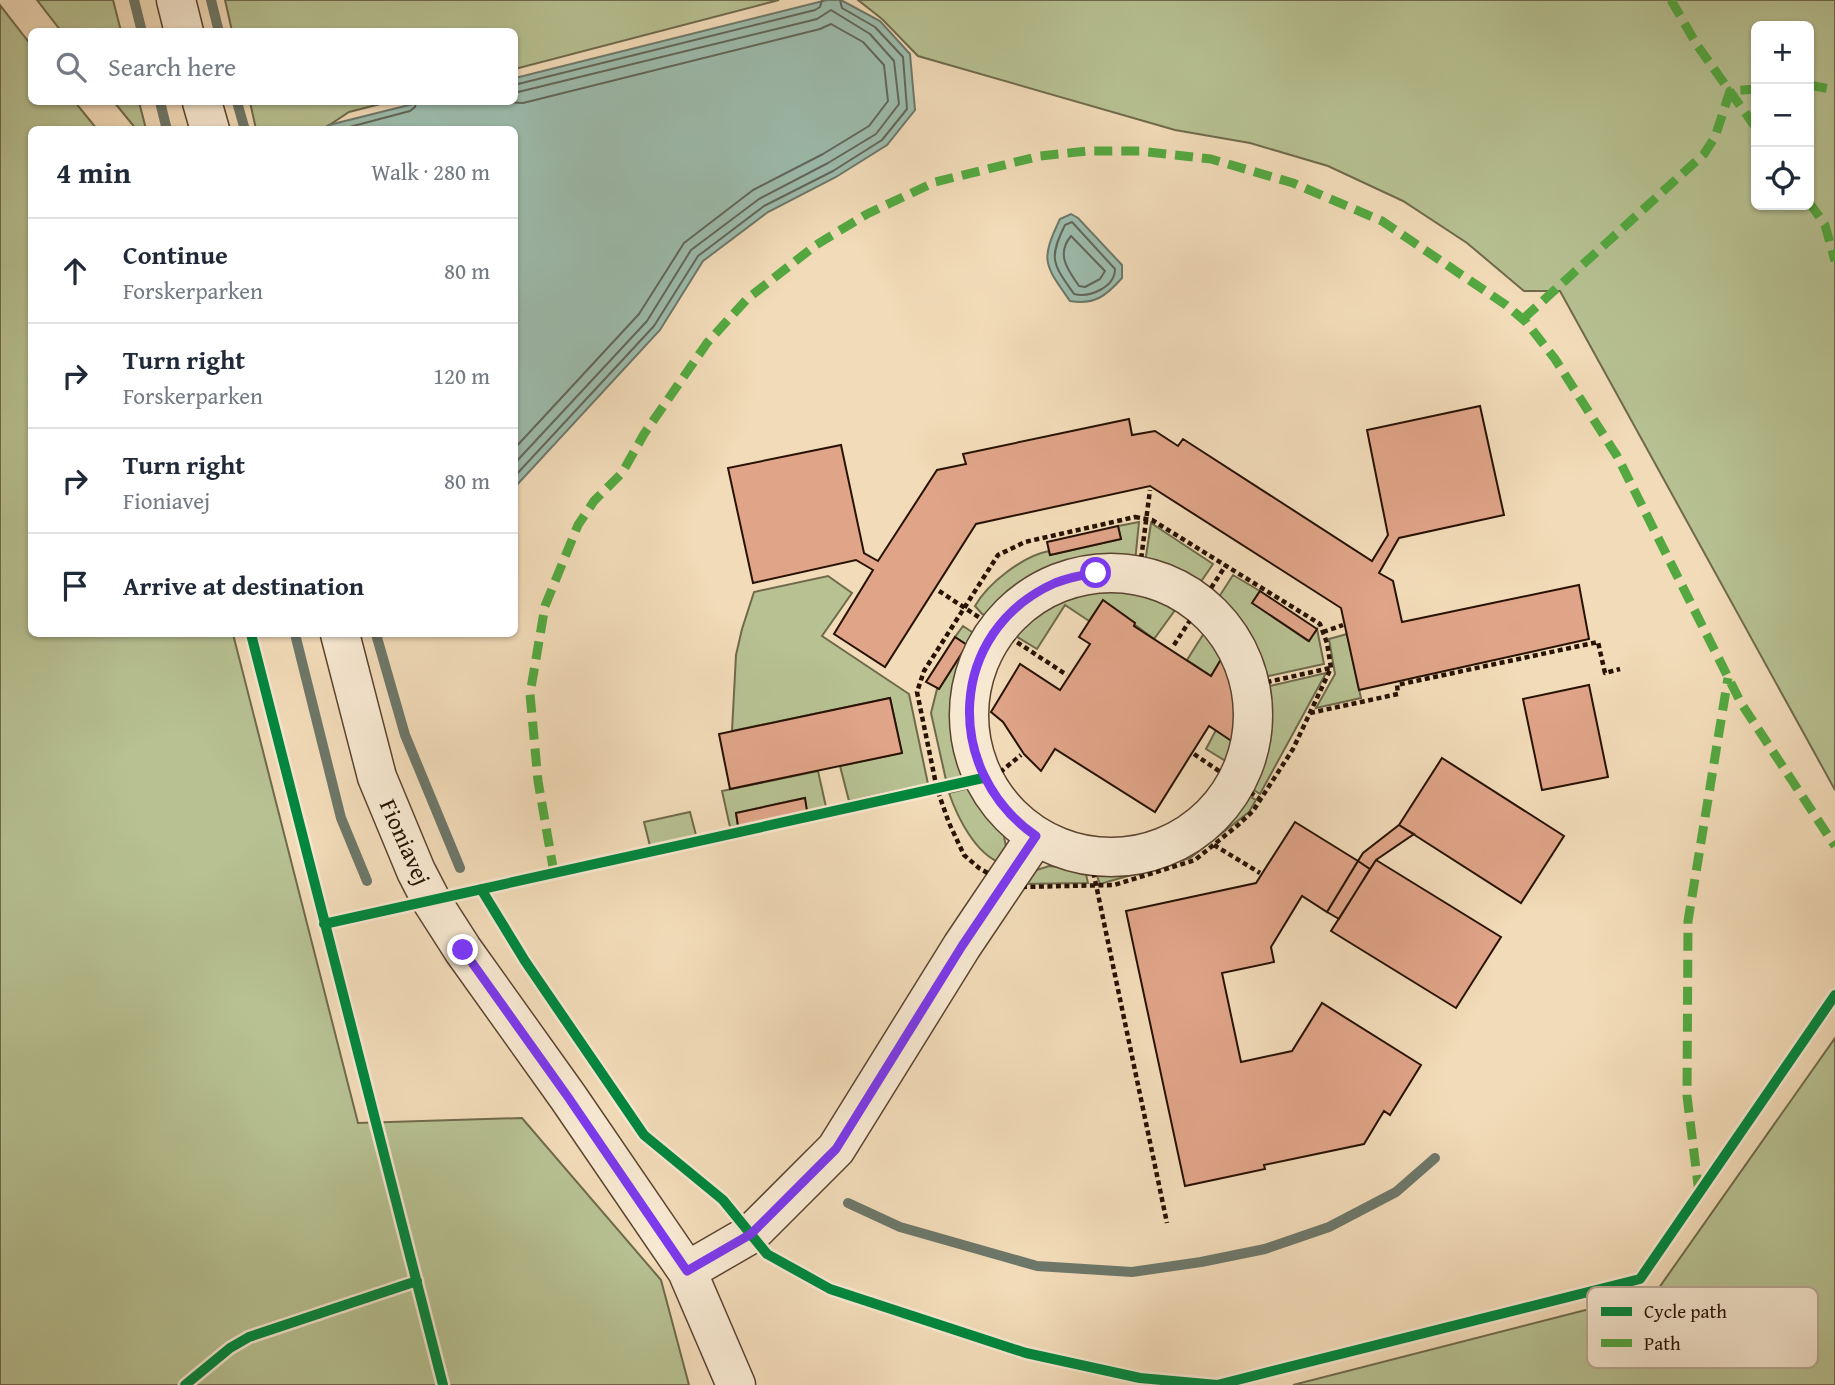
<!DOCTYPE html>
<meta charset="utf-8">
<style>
:root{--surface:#fff;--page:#f2f2f3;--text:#1f2937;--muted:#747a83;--line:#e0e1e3}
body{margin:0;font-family:"Gentium Book Plus",serif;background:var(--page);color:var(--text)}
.controls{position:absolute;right:21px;top:21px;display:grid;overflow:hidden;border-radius:10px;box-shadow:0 2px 5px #0004}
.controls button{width:63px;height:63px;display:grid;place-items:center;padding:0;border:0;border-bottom:2px solid var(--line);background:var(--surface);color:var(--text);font:35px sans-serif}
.stop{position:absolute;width:21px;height:21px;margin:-16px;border:5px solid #7c3aed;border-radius:50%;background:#fff}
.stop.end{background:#7c3aed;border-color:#fff;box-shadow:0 2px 7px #0008}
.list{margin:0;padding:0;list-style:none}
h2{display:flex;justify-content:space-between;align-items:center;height:91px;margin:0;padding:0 28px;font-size:30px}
h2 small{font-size:23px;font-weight:400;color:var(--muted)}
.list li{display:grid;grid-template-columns:46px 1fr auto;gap:21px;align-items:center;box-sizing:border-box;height:105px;padding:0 28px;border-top:2px solid var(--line)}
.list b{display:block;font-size:26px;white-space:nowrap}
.list p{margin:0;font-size:23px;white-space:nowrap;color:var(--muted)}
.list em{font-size:23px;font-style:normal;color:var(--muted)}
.icon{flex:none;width:38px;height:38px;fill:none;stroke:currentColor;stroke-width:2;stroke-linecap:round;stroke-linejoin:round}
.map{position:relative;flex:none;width:1835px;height:1385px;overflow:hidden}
.search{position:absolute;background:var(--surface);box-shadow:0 2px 5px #0004;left:28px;top:28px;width:490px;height:77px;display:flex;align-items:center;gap:18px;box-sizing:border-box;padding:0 24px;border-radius:10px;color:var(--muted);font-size:26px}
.panel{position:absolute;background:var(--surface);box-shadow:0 2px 5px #0004;left:28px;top:126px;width:490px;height:511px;border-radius:10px}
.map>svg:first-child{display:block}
.green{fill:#b7c192;stroke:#6f6a4b;stroke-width:2;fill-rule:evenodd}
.water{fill:#9cbbac;stroke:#6d7769;stroke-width:2}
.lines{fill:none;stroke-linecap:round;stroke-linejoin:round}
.shore{stroke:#626658;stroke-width:2}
.stream{stroke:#6d7769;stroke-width:10}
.building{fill:#e0a488;stroke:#271204;stroke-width:2}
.minor-casing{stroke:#5a4431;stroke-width:41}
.path{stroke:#271204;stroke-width:4.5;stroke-dasharray:5 3.5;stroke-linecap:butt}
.minor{stroke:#f7e8d1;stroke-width:38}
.quiet{stroke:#53a840;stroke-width:9;stroke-dasharray:18 9;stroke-linecap:butt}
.cycleway-casing{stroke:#f7e8d1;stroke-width:15}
.cycleway{stroke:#00873e;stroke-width:10}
.route{stroke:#7c3aed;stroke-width:9}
.labels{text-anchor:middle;stroke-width:6;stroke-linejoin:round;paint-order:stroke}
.street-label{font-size:24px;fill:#271204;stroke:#f7e8d1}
.key{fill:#f7e8d1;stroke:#b9a894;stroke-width:2}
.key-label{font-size:19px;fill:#271204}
</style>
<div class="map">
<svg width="1835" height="1385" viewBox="0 0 1835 1385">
<rect width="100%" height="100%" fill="#f2dbb8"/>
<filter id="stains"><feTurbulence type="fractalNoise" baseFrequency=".00286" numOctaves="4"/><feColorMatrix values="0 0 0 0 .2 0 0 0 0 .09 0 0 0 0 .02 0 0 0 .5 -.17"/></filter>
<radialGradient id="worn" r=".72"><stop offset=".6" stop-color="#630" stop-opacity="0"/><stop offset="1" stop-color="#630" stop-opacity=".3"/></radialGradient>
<path class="green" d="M37,0H113L121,31H61Z
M225,0H779L515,69L514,32L232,31Z
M858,0H1835V790L1560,291H1524L1467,243L1403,201L1328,166L1250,143L1175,130L918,56L882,19ZM1756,26H1809V205H1756Z
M0,5L31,45L32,102H75L97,129L32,130V634H233L358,1123L522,1118L661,1280L689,1385H0Z
M114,102H139L146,129H136Z
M250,102H388L349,112L322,130L256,129Z
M1139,522L1135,562C1081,554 1025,574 990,617L982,614L975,606C988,583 1023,556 1049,551L1050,555L1121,539L1118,526Z
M1151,523L1213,564L1198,586L1174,574L1145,563Z
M1233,575L1260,591L1253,603L1308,641L1317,629L1324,664L1264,677C1256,647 1239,622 1217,600Z
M828,576L852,593L822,636L909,694L928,784L849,801L840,766L902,753L890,698L732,731L736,655L742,629L754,592Z
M1113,588C1136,589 1158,594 1178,606L1154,639L1103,601L1089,621L1065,605L1037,649L1014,635C1044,602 1070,592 1113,588Z
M963,626L978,636C951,680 953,728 966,776L946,780L931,713L937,689H939L967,645L955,637Z
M1206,630L1221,648L1223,656L1211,676L1187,660Z
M1347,634L1361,698L1316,708L1335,674L1329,639Z
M1326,673L1260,794L1251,788C1267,756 1272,722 1266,687Z
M1216,730L1236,744L1232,765L1206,749Z
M818,771L826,807L807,811L804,798L736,813L738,826L730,827L722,791Z
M973,787L1004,836L1006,847L1001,863C975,854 957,816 949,793Z
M1247,795L1256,800L1249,812L1190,858L1100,884L1096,873C1156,874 1217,850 1247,795Z
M690,812L696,835L650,846L644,822Z
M1049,866L1085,870L1088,883L1018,884L1024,874Z
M1835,1038V1385H1293L1656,1292Z"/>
<path class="water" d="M827,0H841L880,21L910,54L915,110L887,145L836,177L768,212L703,261L660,330L515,487L514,130L322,129L329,125L421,102H514L515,78Z
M1071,214L1078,218L1122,265V278C1106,296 1095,305 1070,301C1044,264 1040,261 1060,219Z"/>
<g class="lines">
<path class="shore" d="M514,85L815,10L820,7L822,0
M514,93L817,19L831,10L870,34L894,61L899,104L876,134L828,163L759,199L691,250L647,321L514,464
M505,102L523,103L820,29L831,24L863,42L884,65L888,101L869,126L823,154L753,190L684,243L639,314L514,449
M338,130L410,111L415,107L416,102
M1072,222L1115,269C1115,287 1090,298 1074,294C1053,264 1048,259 1065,225Z
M1071,236L1105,271L1100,279L1085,287L1079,286C1067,269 1056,254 1071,236Z
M514,477L654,326L698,256L764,206L833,171L882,140L907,109L903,57L875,27L842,8L840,0"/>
<path class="stream" d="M134,0L142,32
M211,0L219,32
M160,102L167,130
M237,102L245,130
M295,634L341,818L367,881
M376,634L405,735L460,868
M848,1203L900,1227L1037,1266L1132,1272L1201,1262L1265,1249L1329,1227L1396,1192L1435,1158"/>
</g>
<path class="building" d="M1480,406L1504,515L1399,538L1379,573L1393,581L1402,622L1579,585L1589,639L1359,690L1341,608L1150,486L976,524L885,667L834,634L873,570L856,560L753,583L728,468L841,445L864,553L878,561L937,470L966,464L963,454L1129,419L1132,435L1155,431L1178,446L1183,439L1372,561L1388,535L1367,430Z
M1118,526L1121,539L1050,555L1047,542Z
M1260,591L1317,629L1309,641L1252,603Z
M1103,600L1135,623L1134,626L1211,676L1223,656L1231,672L1237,704L1236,744L1209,726L1155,812L1055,749L1041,771L1024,754L1003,722L991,712L1020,664L1060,690L1090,644L1079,637Z
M955,637L967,645L939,689L926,682Z
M1589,685L1608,777L1542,790L1523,699Z
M890,698L902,753L730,789L719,734Z
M1442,758L1564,836L1521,903L1399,825Z
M805,798L807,811L738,826L736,813Z
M1295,822L1358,861L1327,912L1302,896L1271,947L1274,962L1222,973L1241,1062L1292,1051L1322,1003L1421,1065L1390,1115L1384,1111L1364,1144L1264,1165L1265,1169L1185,1186L1126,911L1256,883Z
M1399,825L1414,834L1376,860L1370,869L1358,861L1363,853Z
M1376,860L1501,937L1456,1008L1331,931Z
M1358,861L1370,869L1339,919L1327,912Z"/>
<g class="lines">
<defs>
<path id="minor" d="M176,0L184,32
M202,102L210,130
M969 715a142 142 0 1 1 284 0a142 142 0 1 1-284 0Z
M340,634L377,777L416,871L431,900L463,950L568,1097L687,1271L736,1385
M687,1271L751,1234L836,1149L962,946L1036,836"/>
</defs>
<use href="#minor" class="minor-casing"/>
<path class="path" d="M1135,517L1152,520L1320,624L1327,643L1331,668L1293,749L1253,811L1238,825L1195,860L1114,885L1019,887L1005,883L979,868L964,855L949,823L937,789L917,692L924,671L998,555L1025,542Z
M1139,575L1150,490
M939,591L1067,675
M1323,632L1343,625
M1174,645L1226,565
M1250,686L1330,668
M1310,713L1398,694L1397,685L1598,642L1605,673L1620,669
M1194,754L1260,799
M987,783L1021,755
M1214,845L1260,873
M1090,856L1167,1223"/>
<use href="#minor" class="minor"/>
<path class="quiet" d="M1671,0L1697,45L1756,128
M1809,85L1835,90
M1809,202L1825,225L1835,261
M1523,319L1704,154L1715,137L1730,91L1756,89
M554,873L538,781L530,694L545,606L578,525L594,501L622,473L644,434L707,343L747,299L816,245L867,214L935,182L1040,156L1088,151H1140L1211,159L1293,183L1382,221L1506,305L1526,322L1555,359L1617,456L1741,703L1835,846
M1699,1193L1687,1096L1688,921L1728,678"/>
<defs>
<path id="cycleway" d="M251,634L443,1385
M481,889L525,961L644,1135L723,1200L767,1254L830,1289L1026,1353L1140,1378L1217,1385L1640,1279L1835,995
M324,924L983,778
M185,1385L230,1348L249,1337L417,1281"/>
</defs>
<use href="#cycleway" class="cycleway-casing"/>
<use href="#cycleway" class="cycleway"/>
</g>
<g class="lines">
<path class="route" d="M463,950L568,1097L687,1271L751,1234L836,1149L962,946L1036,836C942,771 947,631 1055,583C1068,578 1082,575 1096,573"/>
</g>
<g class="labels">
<g class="street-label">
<text transform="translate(405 842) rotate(66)" y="8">Fioniavej</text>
</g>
</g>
<rect x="1587" y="1287" width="231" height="81" rx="10" class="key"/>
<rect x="1601" y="1307" width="31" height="9" fill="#00873e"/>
<rect x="1601" y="1339" width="31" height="8" fill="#53a840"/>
<g class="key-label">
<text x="1644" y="1318">Cycle path</text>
<text x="1644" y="1350">Path</text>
</g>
<rect width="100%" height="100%" filter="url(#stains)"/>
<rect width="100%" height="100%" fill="url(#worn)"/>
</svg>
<div class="controls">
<button>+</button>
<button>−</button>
<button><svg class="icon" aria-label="locate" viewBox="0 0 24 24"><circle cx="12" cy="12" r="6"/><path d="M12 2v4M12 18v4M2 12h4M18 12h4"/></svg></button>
</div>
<div class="stop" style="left:1096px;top:573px"></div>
<div class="stop end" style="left:463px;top:950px"></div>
<div class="search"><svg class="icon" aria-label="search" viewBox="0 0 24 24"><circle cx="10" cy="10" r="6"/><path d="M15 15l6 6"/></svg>Search here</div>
<section class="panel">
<h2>4 min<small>Walk · 280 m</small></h2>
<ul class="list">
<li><svg class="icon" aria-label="ahead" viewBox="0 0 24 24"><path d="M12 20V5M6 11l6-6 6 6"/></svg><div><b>Continue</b><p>Forskerparken</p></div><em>80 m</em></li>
<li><svg class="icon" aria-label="right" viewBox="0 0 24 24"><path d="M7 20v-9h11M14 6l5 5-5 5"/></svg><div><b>Turn right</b><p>Forskerparken</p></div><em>120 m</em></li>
<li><svg class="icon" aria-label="right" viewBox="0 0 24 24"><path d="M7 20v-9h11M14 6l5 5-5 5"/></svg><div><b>Turn right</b><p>Fioniavej</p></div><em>80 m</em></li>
<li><svg class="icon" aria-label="arrive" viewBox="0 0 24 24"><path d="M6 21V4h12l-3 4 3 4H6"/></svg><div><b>Arrive at destination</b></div></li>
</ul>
</section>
</div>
